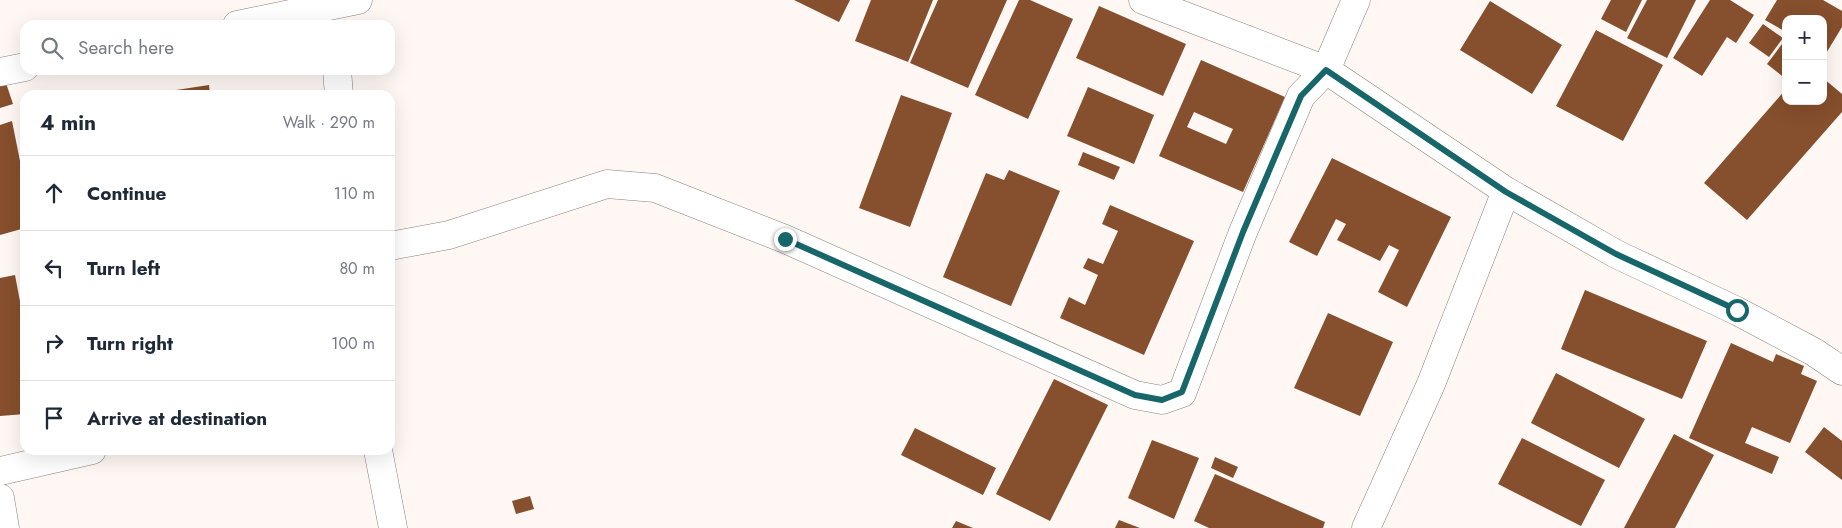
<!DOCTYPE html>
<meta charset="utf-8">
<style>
:root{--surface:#fff;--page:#f6f6f7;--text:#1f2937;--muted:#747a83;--line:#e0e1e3}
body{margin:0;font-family:Jost,sans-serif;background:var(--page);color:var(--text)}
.controls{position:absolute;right:15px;top:15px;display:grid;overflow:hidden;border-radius:10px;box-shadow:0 5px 20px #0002}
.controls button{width:45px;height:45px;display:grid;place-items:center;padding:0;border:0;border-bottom:1px solid var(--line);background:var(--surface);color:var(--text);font:25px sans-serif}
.stop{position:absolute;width:15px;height:15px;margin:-11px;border:4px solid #17666a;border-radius:50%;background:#fff}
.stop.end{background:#17666a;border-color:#fff;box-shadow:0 1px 5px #0008}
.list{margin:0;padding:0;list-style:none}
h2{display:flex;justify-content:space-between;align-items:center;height:65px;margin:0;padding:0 20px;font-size:21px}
h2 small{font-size:16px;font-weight:400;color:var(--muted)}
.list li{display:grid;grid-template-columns:32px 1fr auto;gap:15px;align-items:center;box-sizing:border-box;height:75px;padding:0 20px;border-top:1px solid var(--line)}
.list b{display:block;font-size:19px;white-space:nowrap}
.list em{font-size:16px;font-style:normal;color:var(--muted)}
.icon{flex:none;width:28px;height:28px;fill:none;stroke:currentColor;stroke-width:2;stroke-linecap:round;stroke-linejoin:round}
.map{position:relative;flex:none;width:1842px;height:528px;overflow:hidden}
.search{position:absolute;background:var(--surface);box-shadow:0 5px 20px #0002;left:20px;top:20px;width:375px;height:55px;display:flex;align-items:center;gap:12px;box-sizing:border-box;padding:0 18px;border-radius:15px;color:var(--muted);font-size:19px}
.panel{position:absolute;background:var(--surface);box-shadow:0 5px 20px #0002;left:20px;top:90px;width:375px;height:365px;border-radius:15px}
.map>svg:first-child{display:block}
.building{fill:#864f2d;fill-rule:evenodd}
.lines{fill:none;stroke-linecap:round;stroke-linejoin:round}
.minor-casing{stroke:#8a827d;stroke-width:29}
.minor{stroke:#fff;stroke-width:28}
.route{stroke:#17666a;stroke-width:6}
</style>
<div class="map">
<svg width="1842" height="528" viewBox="0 0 1842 528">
<rect width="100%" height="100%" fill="#fef7f3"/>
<path class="building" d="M794,0H850L839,22Z
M871,0H933L908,62L855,41Z
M938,0H1007L968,88L910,63Z
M1019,0H1030L1073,19L1028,119L975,95Z
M1611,0H1642L1626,32L1601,19Z
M1647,0H1696L1667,58L1627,38Z
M1710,0H1730L1754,15L1736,43L1727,37L1702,76L1673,58Z
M1777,0H1823L1842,11V27L1825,55L1823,54V19H1786V32L1765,20Z
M1490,1L1562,45L1532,94L1460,50Z
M1099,6L1186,44L1163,96L1076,58Z
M1763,24L1783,38L1769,57L1749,43Z
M1596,30L1663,65L1623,141L1556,106Z
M1785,40L1786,41V79L1767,64Z
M1201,60L1285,97L1243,192L1159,156ZM1194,112L1233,129L1226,144L1187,127Z
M1823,78L1842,94V112L1747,220L1704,183L1786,89V101H1823Z
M6,83L13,104L0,108V85Z
M209,85L210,95H151L150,94Z
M1088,87L1154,115L1134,164L1067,136Z
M901,95L952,113L910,227L859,208Z
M12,121L25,186V228L0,235V125Z
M1083,152L1120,167L1114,180L1078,165Z
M1332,158L1451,217L1407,307L1378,292L1399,250L1389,245L1380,261L1337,240L1346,224L1336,219L1317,256L1289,242Z
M1009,170L1060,191L1011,306L943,277L986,173L1004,180Z
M1110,205L1194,241L1144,355L1060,318L1069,297L1085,305L1098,275L1083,268L1088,258L1103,264L1118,231L1102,224Z
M15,275L25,328V414L0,416V278Z
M1585,290L1707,341L1682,399L1561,349Z
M1328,313L1393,342L1360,416L1294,388Z
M1731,343L1773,362L1776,354L1804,366L1801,374L1817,381L1790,443L1752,427L1745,443L1779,457L1772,474L1689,438Z
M1556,373L1645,419L1619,468L1531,423Z
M1054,379L1108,405L1050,521L996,494Z
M1824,427L1842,441V480L1805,452Z
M915,428L996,468L983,495L901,455Z
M1674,434L1714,455L1675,528H1624Z
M1522,438L1605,480L1581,526L1498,484Z
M1152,440L1199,458L1174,519L1128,498Z
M1215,457L1238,467L1233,478L1211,468Z
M1215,474L1325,522L1323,528H1209L1194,521Z
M530,496L534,509L516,514L512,501Z
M1119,520L1140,528H1115Z
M956,521L973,528H952Z"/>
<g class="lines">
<defs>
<path id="minor" d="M1143,0L1326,70L1506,191L1616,254L1737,311L1814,352L1842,371
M237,25L358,0
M337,70L339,95
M0,72L25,67
M390,246L449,235L607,184L655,188L785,239L1135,395L1162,400L1182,393L1243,232L1301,96L1326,70L1356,0
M378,450L393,528
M0,471L92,450
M0,498L5,528
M1366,528L1431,384L1506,191"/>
</defs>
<use href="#minor" class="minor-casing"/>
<use href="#minor" class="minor"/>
</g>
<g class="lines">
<path class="route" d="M785,239L1135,395L1162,400L1182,392L1243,232L1301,96L1326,70L1506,192L1616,254L1737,310"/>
</g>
</svg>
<div class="controls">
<button>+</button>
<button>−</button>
</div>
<div class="stop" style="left:1737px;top:310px"></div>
<div class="stop end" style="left:785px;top:239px"></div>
<div class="search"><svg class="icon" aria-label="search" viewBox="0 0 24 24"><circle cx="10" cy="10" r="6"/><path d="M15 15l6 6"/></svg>Search here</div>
<section class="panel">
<h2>4 min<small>Walk · 290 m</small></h2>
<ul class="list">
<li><svg class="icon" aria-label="ahead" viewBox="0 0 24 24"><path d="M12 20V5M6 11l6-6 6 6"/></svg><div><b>Continue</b></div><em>110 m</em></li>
<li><svg class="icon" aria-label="left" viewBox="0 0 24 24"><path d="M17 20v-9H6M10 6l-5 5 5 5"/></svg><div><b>Turn left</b></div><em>80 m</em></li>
<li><svg class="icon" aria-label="right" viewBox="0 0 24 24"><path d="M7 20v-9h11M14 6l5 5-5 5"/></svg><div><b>Turn right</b></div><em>100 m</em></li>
<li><svg class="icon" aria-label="arrive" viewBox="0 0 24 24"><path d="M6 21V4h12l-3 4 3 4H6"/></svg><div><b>Arrive at destination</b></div></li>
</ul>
</section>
</div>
